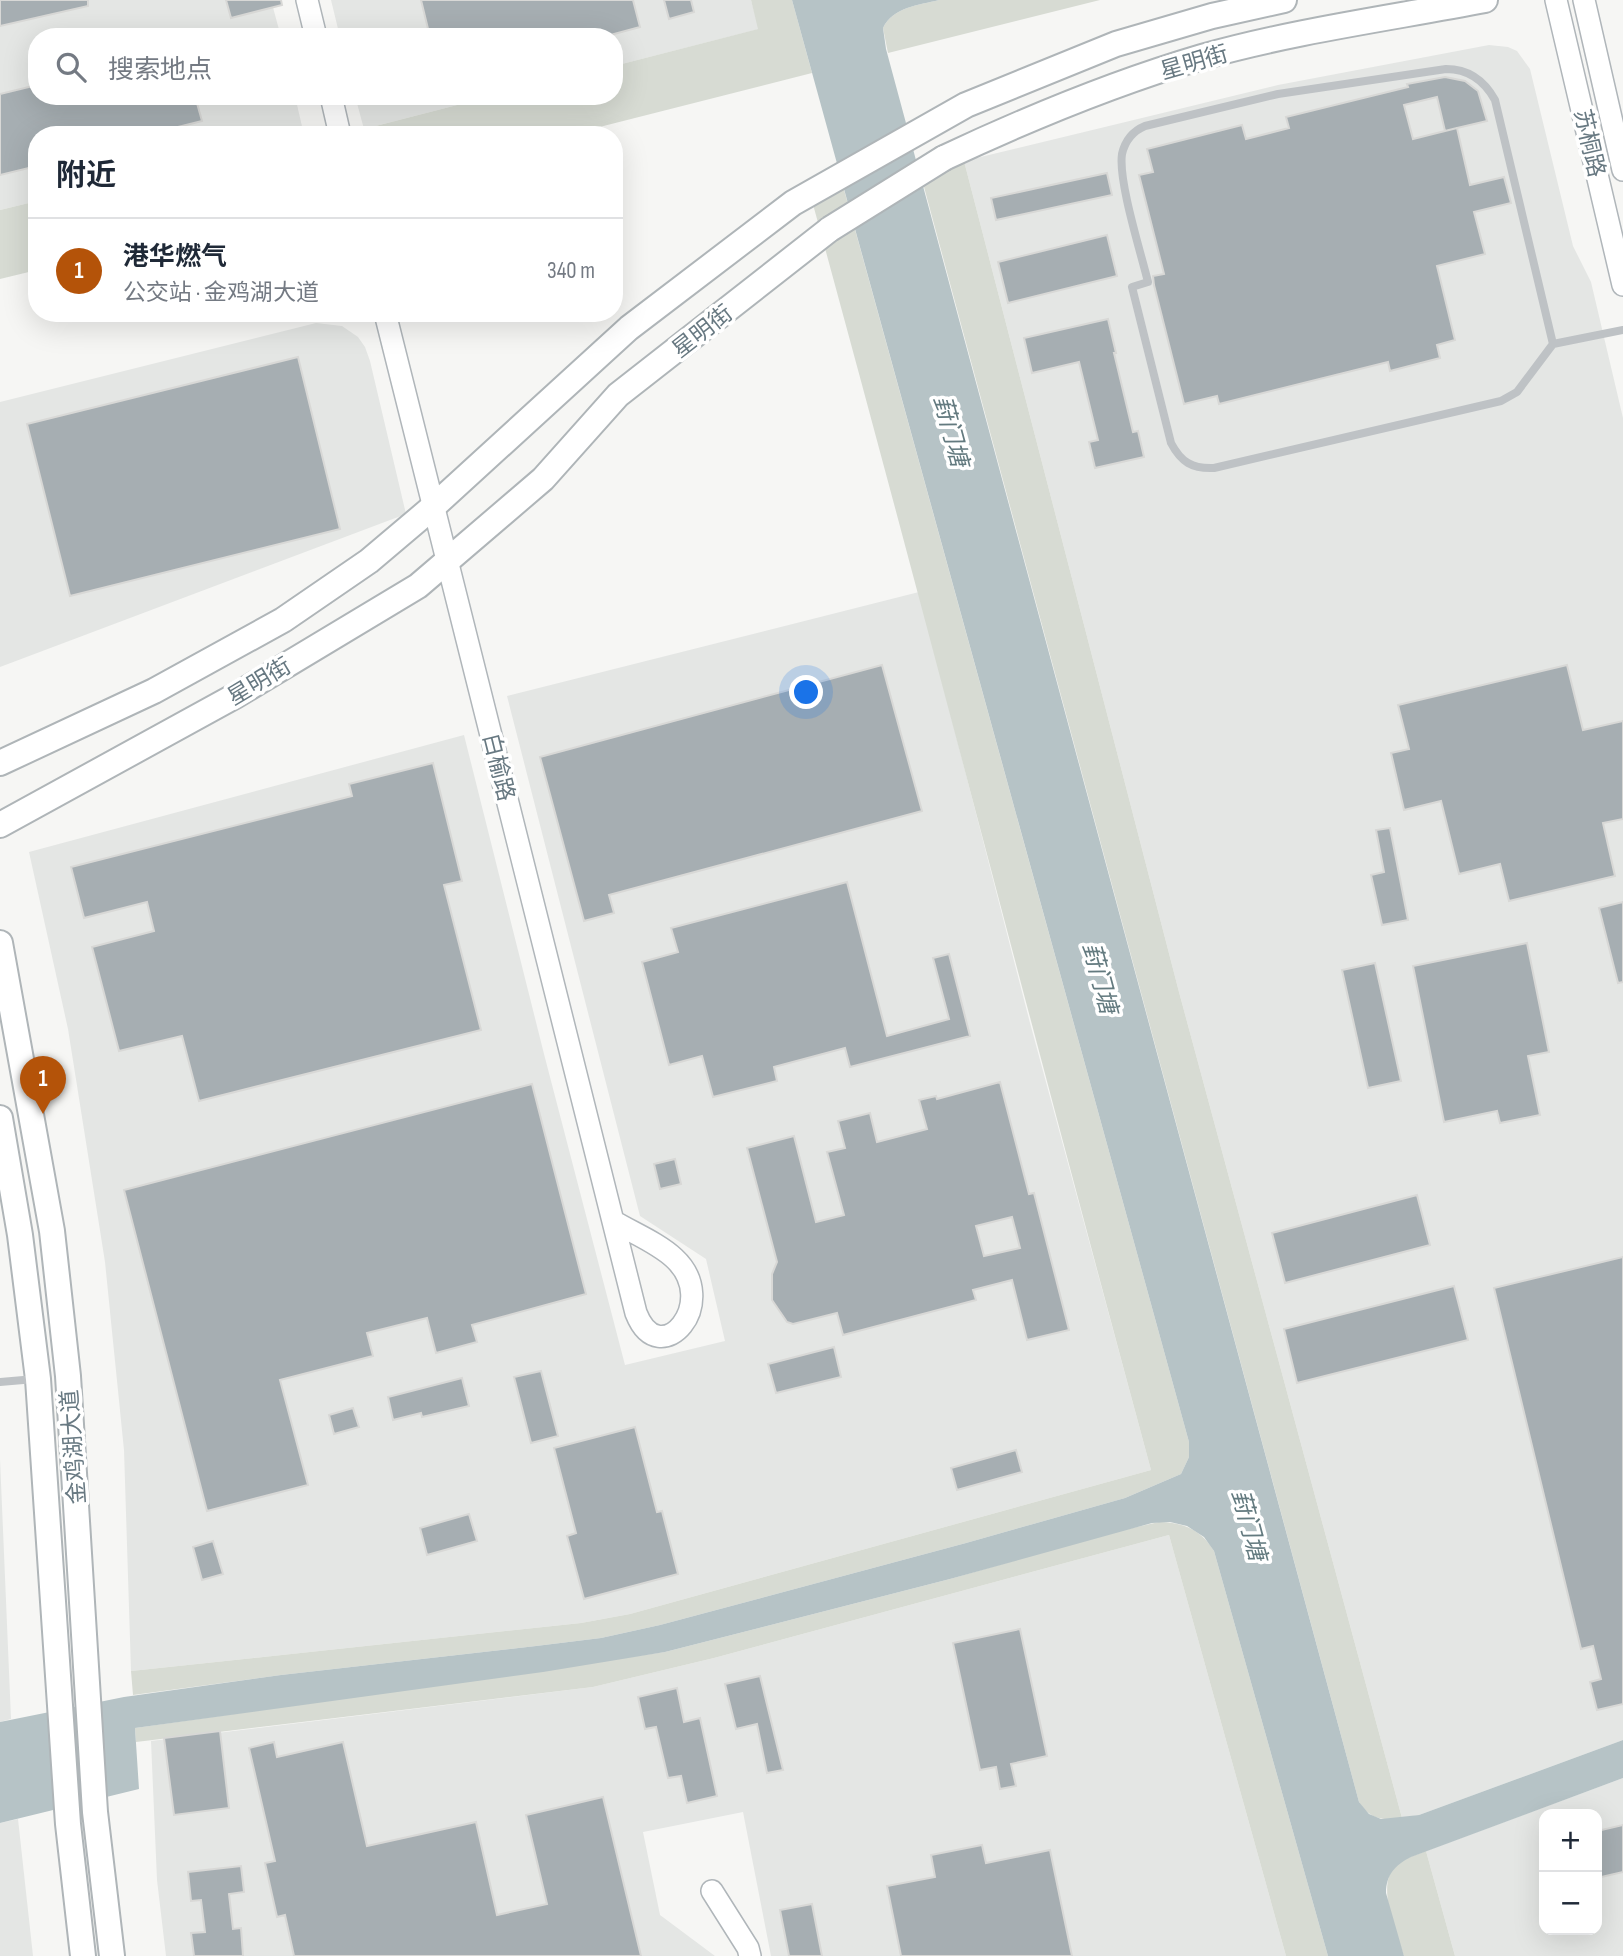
<!DOCTYPE html>
<html lang="zh">
<meta charset="utf-8">
<style>
:root{--surface:#fff;--page:#f6f6f7;--text:#1f2937;--muted:#747a83;--line:#e0e1e3;--accent:#b45309}
body{margin:0;font-family:"Sofia Sans Condensed","Noto Sans SC",sans-serif;background:var(--page);color:var(--text)}
.controls{position:absolute;right:21px;bottom:21px;display:grid;overflow:hidden;border-radius:14px;box-shadow:0 7px 28px #0002}
.controls button{width:63px;height:63px;display:grid;place-items:center;padding:0;border:0;border-bottom:2px solid var(--line);background:var(--surface);color:var(--text);font:35px sans-serif}
.you{position:absolute;left:807px;top:693px;width:24px;height:24px;margin:-18px;border:5px solid #fff;border-radius:50%;background:#1a73e8;box-shadow:0 0 0 10px #1a73e833}
.badge{display:grid;place-items:center;width:46px;height:46px;border-radius:50%;background:var(--accent);color:#fff;font-size:23px;font-weight:700}
.pin{position:absolute;translate:-50% -58px;filter:drop-shadow(0 2px 4px #0008)}
.pin::after{content:'';position:absolute;top:37px;width:24px;height:21px;background:inherit;clip-path:polygon(0 0,100% 0,50% 100%)}
.list{margin:0;padding:0;list-style:none}
h2{display:flex;justify-content:space-between;align-items:center;height:91px;margin:0;padding:0 28px;font-size:30px}
h2 small{font-size:23px;font-weight:400;color:var(--muted)}
.list li{display:grid;grid-template-columns:46px 1fr auto;gap:21px;align-items:center;box-sizing:border-box;height:105px;padding:0 28px;border-top:2px solid var(--line)}
.list b{display:block;font-size:26px;white-space:nowrap}
.list p{margin:0;font-size:23px;white-space:nowrap;color:var(--muted)}
.list em{font-size:23px;font-style:normal;color:var(--muted)}
.icon{flex:none;width:38px;height:38px;fill:none;stroke:currentColor;stroke-width:2;stroke-linecap:round;stroke-linejoin:round}
.map{position:relative;flex:none;width:1623px;height:1956px;overflow:hidden}
.search{position:absolute;background:var(--surface);box-shadow:0 7px 28px #0002;left:28px;top:28px;width:595px;height:77px;display:flex;align-items:center;gap:18px;box-sizing:border-box;padding:0 24px;border-radius:28px;color:var(--muted);font-size:26px}
.panel{position:absolute;background:var(--surface);box-shadow:0 7px 28px #0002;left:28px;top:126px;width:595px;height:196px;border-radius:28px}
.map>svg:first-child{display:block}
.built{fill:#e4e6e4;fill-rule:evenodd}
.green{fill:#d7dbd3}
.water{fill:#b6c3c6}
.building{fill:#a6aeb2;stroke:#d8d8d6;stroke-width:2;fill-rule:evenodd}
.lines{fill:none;stroke-linecap:round;stroke-linejoin:round}
.secondary-casing{stroke:#b0b6ba;stroke-width:24}
.primary-casing{stroke:#afb5b8;stroke-width:28}
.lane{stroke:#bec2c5;stroke-width:8}
.secondary{stroke:#fff;stroke-width:21}
.primary{stroke:#fff;stroke-width:24}
.primary-bridge-casing{stroke:#afb5b8;stroke-width:28;stroke-linecap:butt}
.primary-bridge{stroke:#fff;stroke-width:24}
.labels{text-anchor:middle;stroke-width:7;stroke-linejoin:round;paint-order:stroke}
.street-label{font-size:23px;fill:#687982;stroke:#fff}
.water-label{font-size:24px;font-style:italic;fill:#637a7f;stroke:#fff}
</style>
<div class="map">
<svg width="1623" height="1956" viewBox="0 0 1623 1956">
<rect width="100%" height="100%" fill="#f6f6f4"/>
<path class="built" d="M0,0H271L281,37H37V96H295L304,135H37V201L0,210Z
M331,0H751L759,29L614,66V37H340Z
M1489,45L1508,47L1517,51L1530,69L1573,246L1591,282L1623,418V1740L1419,1815L1402,1818L1179,992L964,161L1278,85Z
M355,96H492L364,129Z
M316,323L342,326L358,337L365,347L370,361L406,514L0,667V402Z
M919,592L1030,1023L1151,1470L630,1614L581,1623L131,1671L124,1450L105,1262L68,1029L29,852L464,735L544,1054L625,1365L725,1341L706,1259L640,1216L507,696Z
M0,1459L11,1719L0,1722Z
M1169,1535L1286,1956H771L743,1812L643,1832L660,1915L715,1956H166L157,1880L151,1741L593,1687L714,1658Z
M1623,1778V1956H1455L1426,1851ZM1544,1814H1597V1930H1544Z
M18,1819L33,1956H0V1823Z"/>
<path class="green" d="M751,0H792L812,73L568,135H366L364,129L492,96H614V66L758,29Z
M939,0H1100L888,53L883,28C893,7 919,5 939,0Z
M964,161L1179,992L1402,1818C1383,1821 1369,1819 1359,1802L920,172Z
M843,186L1189,1442V1457L1181,1474L1125,1498L966,1543L660,1625L601,1638L536,1646L281,1675L133,1695L131,1671L581,1623L630,1614L1151,1470C1036,1046 927,620 811,197Z
M37,201V270L0,279V210Z
M1159,1522C1182,1522 1202,1530 1214,1551L1328,1956H1286L1169,1535L714,1658L593,1687L136,1742L135,1728L665,1652L950,1579L1110,1533Z
M1426,1851L1455,1956H1404C1397,1933 1375,1885 1396,1865C1404,1858 1416,1855 1426,1851Z"/>
<path class="water" d="M792,0H939C919,5 893,7 883,28L886,49L1359,1802L1369,1814L1381,1819L1419,1815L1623,1740V1778L1411,1857C1395,1865 1386,1875 1386,1893L1404,1956H1328L1214,1551L1204,1537L1187,1526L1170,1522L1152,1523L950,1579L665,1652L543,1672L135,1728L139,1789L0,1823V1722L124,1697L281,1675L536,1646L601,1638L660,1625L966,1543L1125,1498L1181,1474L1189,1457V1442Z"/>
<path class="building" d="M0,0H88V6L0,26Z
M226,0H281L282,5L231,18Z
M421,0H633L640,27L603,37H515L514,33L500,37H430Z
M664,0H691L694,12L669,19Z
M1445,77L1465,81L1478,91L1487,121L1457,128L1470,185L1504,177L1511,203L1474,212L1485,254L1437,266L1455,340L1437,345L1440,358L1390,371L1388,362L1219,404L1217,396L1184,404L1154,285L1153,276L1164,274L1139,175L1153,172L1147,149L1242,125L1246,139L1289,128L1286,117L1408,87L1407,84ZM1437,97L1445,131L1457,128L1413,139L1404,105Z
M37,85V96H195L202,121L146,135H37V166L0,175V94Z
M1107,173L1112,195L996,220L991,198Z
M1107,235L1117,276L1008,303L998,262Z
M1108,319L1116,353H1114L1133,432L1138,431L1144,457L1095,468L1089,442L1098,440L1079,362L1032,373L1024,338Z
M298,357L340,529L70,596L27,424Z
M882,665L922,811L609,895L614,913L584,921L540,757Z
M1567,665L1583,730L1623,721V819L1603,823L1615,876L1509,901L1500,864L1459,874L1441,801L1404,810L1391,753L1409,749L1398,705Z
M433,763L462,881L444,885L481,1030L199,1101L182,1036L119,1051L92,947L154,931L147,902L84,918L71,867L352,796L349,784Z
M1390,828L1408,920L1382,925L1371,875L1384,872L1376,830Z
M847,882L887,1036L949,1019L933,958L949,954L970,1036L850,1067L845,1048L774,1067L777,1081L713,1097L702,1056L669,1065L642,962L678,952L671,928Z
M1623,902V982L1618,983L1599,908Z
M1527,943L1549,1052L1528,1056L1540,1115L1500,1123L1497,1111L1444,1122L1413,966Z
M1375,963L1401,1081L1368,1088L1342,970Z
M1000,1082L1029,1194L1034,1193L1069,1330L1027,1340L1012,1280L973,1290L976,1300L843,1335L837,1313L793,1324L787,1322L772,1300V1274L777,1262L747,1148L794,1136L816,1222L844,1215L827,1152L845,1148L838,1121L870,1113L877,1142L927,1129L919,1100L936,1096L937,1099ZM1012,1217L1020,1248L984,1256L976,1226Z
M532,1084L586,1294L472,1325L477,1342L436,1353L427,1318L367,1333L373,1356L280,1380L308,1485L207,1511L124,1190Z
M675,1159L681,1184L660,1189L654,1164Z
M1417,1195L1430,1245L1285,1283L1272,1233Z
M1623,1257V1704L1597,1710L1590,1682L1601,1679L1593,1646L1581,1649L1494,1288Z
M1454,1286L1468,1340L1297,1383L1284,1329Z
M834,1347L841,1377L776,1393L768,1364Z
M541,1371L558,1436L531,1443L514,1377Z
M462,1378L469,1406L422,1417L421,1413L393,1420L388,1397Z
M353,1408L359,1427L334,1434L329,1415Z
M635,1427L657,1512L662,1511L678,1574L584,1599L567,1536L576,1533L554,1448Z
M1016,1450L1022,1472L957,1490L951,1468Z
M469,1514L477,1541L427,1555L420,1528Z
M213,1541L223,1574L202,1580L193,1547Z
M1020,1629L1047,1756L1011,1764L1016,1786L1000,1789L996,1767L980,1770L953,1643Z
M760,1676L783,1770L767,1773L757,1724L736,1729L725,1684Z
M677,1688L684,1722L700,1718L717,1796L687,1803L681,1776L668,1778L656,1727L645,1729L638,1697Z
M220,1731L229,1808L174,1815L164,1738Z
M274,1742L277,1757L343,1742L367,1846L476,1822L497,1915L547,1904L526,1815L603,1797L641,1956H294L285,1915L277,1917L265,1863L275,1861L249,1748Z
M1623,1825V1872L1597,1878V1831Z
M982,1845L986,1863L1050,1850L1072,1956H901L887,1886L935,1877L931,1855Z
M241,1866L244,1892L229,1894L233,1929L241,1928L243,1956H194L191,1933L205,1932L201,1900L191,1901L188,1872Z
M812,1904L822,1956H789L780,1910Z"/>
<g class="lines">
<defs>
<path id="secondary" d="M307,0L316,37
M1556,0L1623,285
M1584,0L1623,170
M331,96L340,135
M385,313L636,1313C660,1374 722,1302 674,1258C658,1243 633,1233 613,1221
M712,1891L748,1948L750,1956"/>
<path id="primary" d="M944,158C1027,119 1114,83 1202,57C1294,31 1391,18 1485,0
M0,763L154,691L283,620L369,561L434,506L629,328L793,203L966,105L1116,44L1212,16L1284,0
M0,825L235,696L418,586L543,479L618,395L830,229
M0,943L52,1231L68,1376L95,1812L112,1956
M0,1118L20,1235L38,1379L68,1824L83,1956"/>
</defs>
<use href="#secondary" class="secondary-casing"/>
<use href="#primary" class="primary-casing"/>
<path class="lane" d="M1553,344L1495,100C1484,80 1468,69 1446,69L1278,94L1145,126C1133,131 1125,141 1122,154C1118,181 1141,253 1148,282L1132,287L1171,443C1181,462 1192,469 1214,468L1501,401L1517,392L1553,344L1623,330
M0,1382L35,1379"/>
<use href="#secondary" class="secondary"/>
<use href="#primary" class="primary"/>
<defs>
<path id="primary-bridge" d="M830,229L944,158"/>
</defs>
<use href="#primary-bridge" class="primary-bridge-casing"/>
<use href="#primary-bridge" class="primary-bridge"/>
</g>
<g class="labels">
<g class="street-label">
<text transform="translate(1194 62) rotate(-16)" y="8">星明街</text>
<text transform="translate(1590 143) rotate(77)" y="8">苏桐路</text>
<text transform="translate(702 331) rotate(-38)" y="8">星明街</text>
<text transform="translate(259 681) rotate(-31)" y="8">星明街</text>
<text transform="translate(499 767) rotate(76)" y="8">白榆路</text>
<text transform="translate(73 1447) rotate(-94)" y="8">金鸡湖大道</text>
</g>
<g class="water-label">
<text transform="translate(951 431) rotate(75)" y="8">葑门塘</text>
<text transform="translate(1100 978) rotate(75)" y="8">葑门塘</text>
<text transform="translate(1249 1525) rotate(75)" y="8">葑门塘</text>
</g>
</g>
</svg>
<div class="controls">
<button>+</button>
<button>−</button>
</div>
<div class="you"></div>
<div class="pin badge" style="left:43px;top:1114px">1</div>
<div class="search"><svg class="icon" aria-label="search" viewBox="0 0 24 24"><circle cx="10" cy="10" r="6"/><path d="M15 15l6 6"/></svg>搜索地点</div>
<section class="panel">
<h2>附近<small></small></h2>
<ul class="list">
<li><span class="badge">1</span><div><b>港华燃气</b><p>公交站 · 金鸡湖大道</p></div><em>340 m</em></li>
</ul>
</section>
</div>
